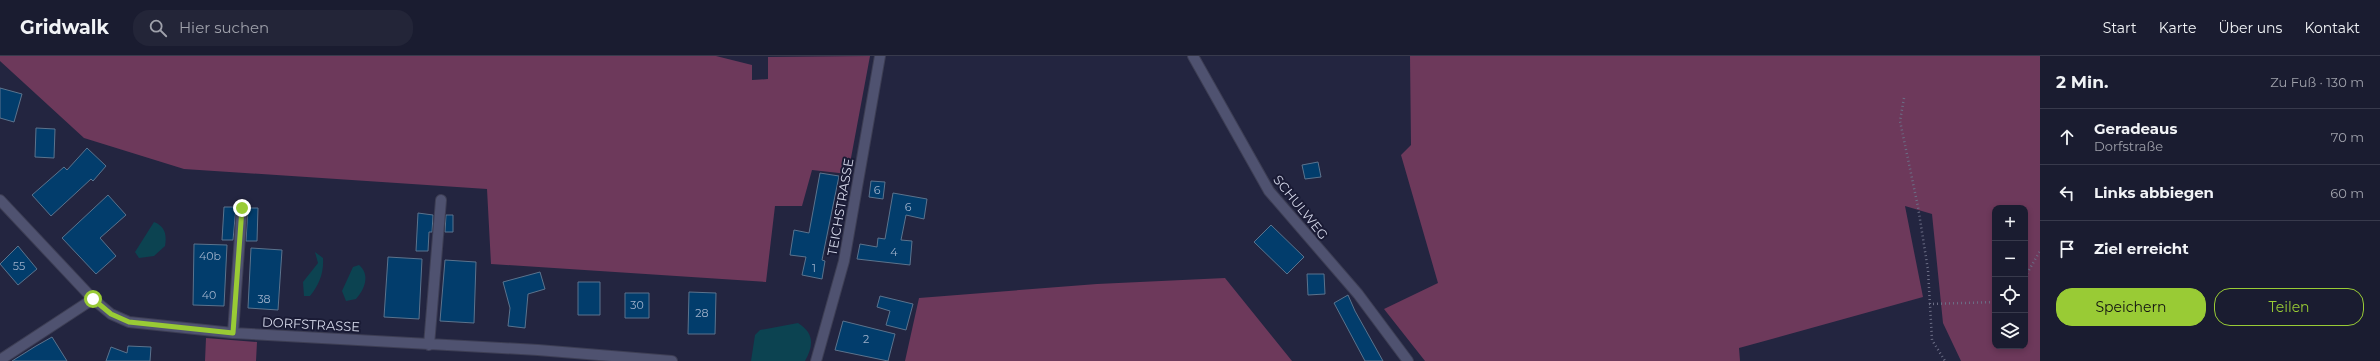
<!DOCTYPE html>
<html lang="de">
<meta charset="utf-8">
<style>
:root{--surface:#1a1c30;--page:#232538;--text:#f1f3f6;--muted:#9fa1ab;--line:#383a4c;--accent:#99cb35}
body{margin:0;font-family:Montserrat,sans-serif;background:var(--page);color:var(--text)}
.controls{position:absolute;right:12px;bottom:12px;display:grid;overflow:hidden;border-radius:8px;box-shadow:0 2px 6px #0003}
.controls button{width:36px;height:36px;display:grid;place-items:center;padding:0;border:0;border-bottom:1px solid var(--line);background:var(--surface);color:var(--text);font:20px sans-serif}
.stop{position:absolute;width:12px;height:12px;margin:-9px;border:3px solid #99cb35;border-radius:50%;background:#fff}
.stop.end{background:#99cb35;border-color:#fff;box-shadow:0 1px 4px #0008}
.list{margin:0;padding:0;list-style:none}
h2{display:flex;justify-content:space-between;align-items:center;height:52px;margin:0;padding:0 16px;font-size:17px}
h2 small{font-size:13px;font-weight:400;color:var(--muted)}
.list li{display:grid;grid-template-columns:26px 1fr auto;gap:12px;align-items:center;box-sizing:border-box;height:56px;padding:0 16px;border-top:1px solid var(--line)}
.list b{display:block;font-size:15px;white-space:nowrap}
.list p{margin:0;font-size:13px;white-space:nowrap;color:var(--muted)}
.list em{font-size:13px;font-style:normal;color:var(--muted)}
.actions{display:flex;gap:8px;padding:12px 16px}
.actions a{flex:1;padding:9px 0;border:1px solid var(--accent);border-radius:16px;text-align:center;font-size:14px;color:var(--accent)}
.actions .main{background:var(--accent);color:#111}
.icon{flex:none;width:22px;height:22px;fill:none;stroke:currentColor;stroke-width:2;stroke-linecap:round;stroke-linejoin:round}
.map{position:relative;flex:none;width:2040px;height:305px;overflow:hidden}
header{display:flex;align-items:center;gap:24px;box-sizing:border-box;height:56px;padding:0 20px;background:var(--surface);border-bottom:1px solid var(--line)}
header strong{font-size:19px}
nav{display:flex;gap:22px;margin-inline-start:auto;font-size:14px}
.search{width:280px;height:36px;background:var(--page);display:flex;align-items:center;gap:10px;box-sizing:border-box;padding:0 14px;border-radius:16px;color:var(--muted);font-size:15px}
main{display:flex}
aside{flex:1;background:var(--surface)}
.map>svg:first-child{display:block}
.green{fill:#6d395b;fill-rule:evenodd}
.water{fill:#0c4351}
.building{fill:#023d6c;stroke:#5b738d}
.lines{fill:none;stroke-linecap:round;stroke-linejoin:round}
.minor-casing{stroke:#3d3e54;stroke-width:12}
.path{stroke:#6b6d85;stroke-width:2.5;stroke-dasharray:1 3;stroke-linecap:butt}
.minor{stroke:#4f5270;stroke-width:10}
.route{stroke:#99cb35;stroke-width:5}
.labels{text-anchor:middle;stroke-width:4;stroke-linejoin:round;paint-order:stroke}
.number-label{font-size:11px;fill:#a0b1ca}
.street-label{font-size:13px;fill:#d5d8ea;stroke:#1a1b35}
</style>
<header>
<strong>Gridwalk</strong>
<div class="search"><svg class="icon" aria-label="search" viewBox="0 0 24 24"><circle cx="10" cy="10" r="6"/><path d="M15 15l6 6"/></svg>Hier suchen</div>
<nav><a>Start</a><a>Karte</a><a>Über uns</a><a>Kontakt</a></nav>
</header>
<main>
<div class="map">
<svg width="2040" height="305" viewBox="0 0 2040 305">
<rect width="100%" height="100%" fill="#232540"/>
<path class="green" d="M0,0H716L752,9V24L768,23V1L870,0L848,118L812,114L802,150H775L766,226L491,208L487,133L184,113L84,82L0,5Z
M1410,0H2040V305H1961L1943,267L1932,158L1905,150L1923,241L1739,292L1740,305H1425L1384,253L1438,227L1401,99L1411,89ZM1995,152H2025V290H1995Z
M1225,222L1292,305H905L919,242L1097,228Z
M206,282L257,286L256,305H205Z"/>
<path class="water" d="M154,166C165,170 167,179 165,190L154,200L139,202L135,196Z
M315,196L323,202C324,217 319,229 310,240H304L303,226L318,207Z
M359,209C371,219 364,234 356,243L346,245L342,235L353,211Z
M798,267C814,277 814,289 805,305H751L755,279L760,274Z"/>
<path class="building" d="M0,32L22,38L14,66L0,62Z
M36,72L55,73L54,102L35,101Z
M87,92L106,110L93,125L91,123L51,160L32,139L64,111L67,114Z
M1318,106L1321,121L1305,123L1302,109Z
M820,117L839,120L822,204L825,205L822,223L802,219L806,201L790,199L794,174L809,177Z
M871,125L885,126L883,143L869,141Z
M893,137L927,143L924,163L906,159L901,184L912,185L910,209L857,203L860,188L877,191L878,182L885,183Z
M108,139L126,159L100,182L116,200L96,218L62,182Z
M224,151H236L233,184H222Z
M248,152H258L257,185H246Z
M418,157L433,159L432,176H429L428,195H416Z
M446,159H453V176H445Z
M1271,169L1304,201L1287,218L1254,186Z
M194,188L227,189L224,250L193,249Z
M18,190L37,213L18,229L0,208Z
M251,192L282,194L278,254L248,252Z
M388,201L422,203L419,263L384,261Z
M445,204L476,206L474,267L440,265Z
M540,216L545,233L528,238L525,272L508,270L510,252L503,226Z
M1307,218H1324L1325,238L1308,239Z
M578,226H600V259H578Z
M689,236L716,237L715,278H688Z
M625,237H649V262H625Z
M1348,239L1355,255L1383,305H1365L1334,247Z
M880,240L913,248L906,274L886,269L890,255L877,251Z
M843,265L895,278L888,305L835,294Z
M52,281L67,305H12L36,290Z
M128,290L151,291L150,305H106L111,291L127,297Z"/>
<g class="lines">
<defs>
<path id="minor" d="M1193,0L1269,135L1358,238L1408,305
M0,144L93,243L111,258L129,266L233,277L538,294L672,305
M233,277L242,152
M429,289L441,144
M0,304L93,243
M816,305L844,205L880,0"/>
</defs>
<use href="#minor" class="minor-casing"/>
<path class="path" d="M1904,42L1900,65L1918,151L1928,214L1932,284L1945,305
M2025,221L2040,195
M1929,248L1995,246"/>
<use href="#minor" class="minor"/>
</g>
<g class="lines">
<path class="route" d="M93,243L111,258L129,266L233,277L242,152"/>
</g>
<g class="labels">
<g class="number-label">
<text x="877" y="138">6</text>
<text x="908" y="155">6</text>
<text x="894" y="200">4</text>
<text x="210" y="204">40b</text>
<text x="19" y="214">55</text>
<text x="814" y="216">1</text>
<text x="209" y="243">40</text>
<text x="264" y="247">38</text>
<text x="637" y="253">30</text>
<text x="702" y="261">28</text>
<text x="866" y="287">2</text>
</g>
<g class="street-label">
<text transform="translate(840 151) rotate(-80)" y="5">TEICHSTRASSE</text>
<text transform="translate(1301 151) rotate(51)" y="5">SCHULWEG</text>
<text transform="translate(311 268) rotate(3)" y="5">DORFSTRASSE</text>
</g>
</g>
</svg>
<div class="controls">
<button>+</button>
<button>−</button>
<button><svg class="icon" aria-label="locate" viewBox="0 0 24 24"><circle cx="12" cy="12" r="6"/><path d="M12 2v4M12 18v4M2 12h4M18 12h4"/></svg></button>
<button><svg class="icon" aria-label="layers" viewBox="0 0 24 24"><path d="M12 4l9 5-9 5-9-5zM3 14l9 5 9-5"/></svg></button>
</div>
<div class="stop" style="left:93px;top:243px"></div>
<div class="stop end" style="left:242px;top:152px"></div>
</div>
<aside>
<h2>2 Min.<small>Zu Fuß · 130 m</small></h2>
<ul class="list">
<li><svg class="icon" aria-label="ahead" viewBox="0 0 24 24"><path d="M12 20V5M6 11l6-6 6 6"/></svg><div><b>Geradeaus</b><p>Dorfstraße</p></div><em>70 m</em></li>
<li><svg class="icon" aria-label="left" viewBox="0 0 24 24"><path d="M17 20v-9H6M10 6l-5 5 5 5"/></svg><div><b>Links abbiegen</b></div><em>60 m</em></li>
<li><svg class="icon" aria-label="arrive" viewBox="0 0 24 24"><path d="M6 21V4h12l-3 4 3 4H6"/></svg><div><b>Ziel erreicht</b></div></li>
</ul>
<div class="actions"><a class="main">Speichern</a><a>Teilen</a></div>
</aside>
</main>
